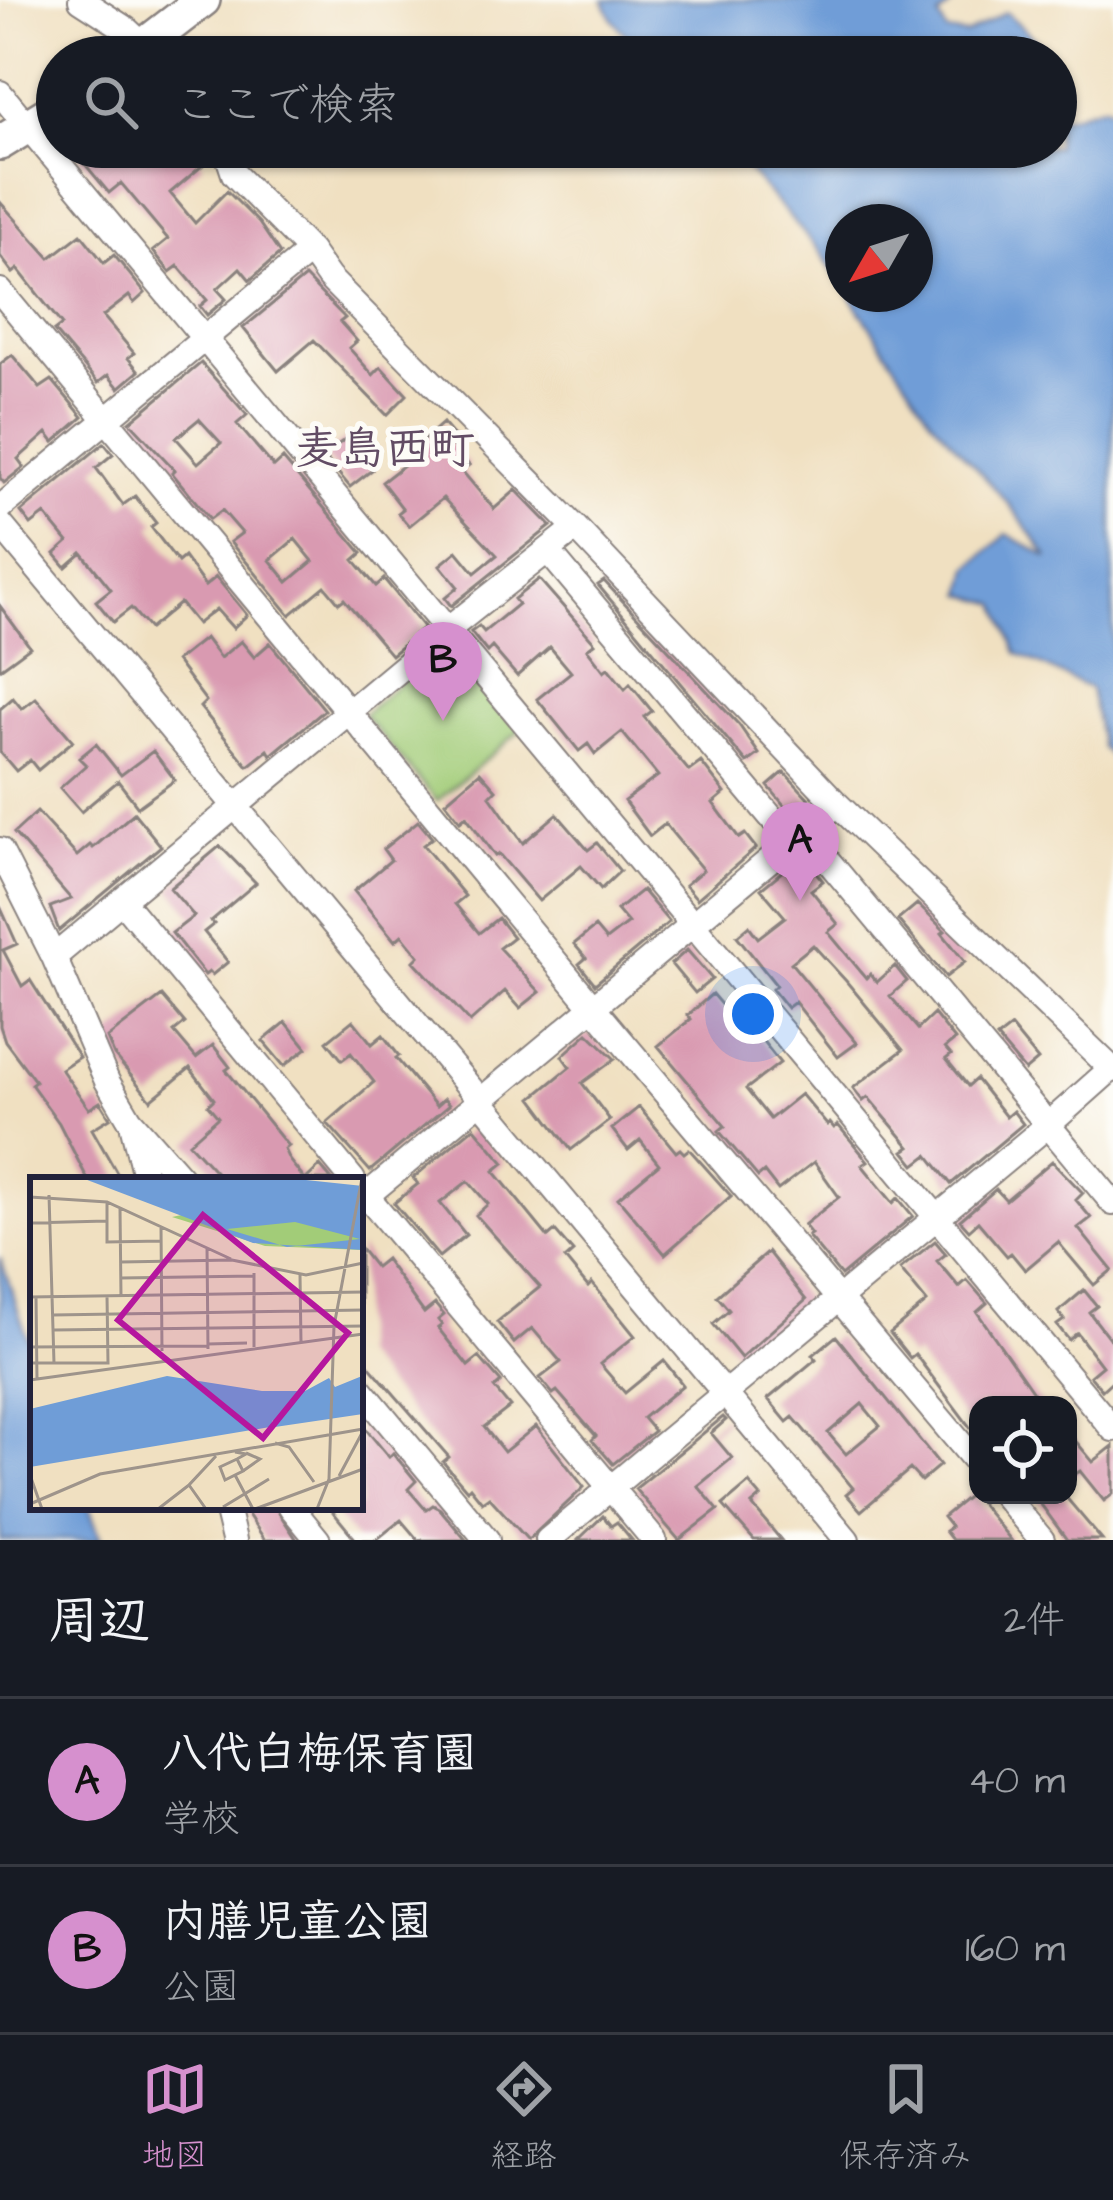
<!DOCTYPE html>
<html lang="ja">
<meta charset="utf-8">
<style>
:root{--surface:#171b24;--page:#20242c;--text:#f1f3f6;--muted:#9ea1a6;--line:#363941;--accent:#d690ce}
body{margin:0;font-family:"Architects Daughter","Klee One",sans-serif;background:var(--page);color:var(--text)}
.controls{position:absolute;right:36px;bottom:36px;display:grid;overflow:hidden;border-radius:24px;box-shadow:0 3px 9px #0004}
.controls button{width:108px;height:108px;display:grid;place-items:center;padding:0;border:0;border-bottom:3px solid var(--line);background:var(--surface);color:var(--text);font:60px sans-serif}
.compass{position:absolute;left:825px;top:204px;width:108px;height:108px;border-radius:50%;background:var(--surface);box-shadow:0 3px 9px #0004;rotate:231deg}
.you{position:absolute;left:753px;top:1014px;width:42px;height:42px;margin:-30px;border:9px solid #fff;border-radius:50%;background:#1a73e8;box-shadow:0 0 0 18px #1a73e833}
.badge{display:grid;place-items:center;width:78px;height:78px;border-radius:50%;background:var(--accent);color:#111;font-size:39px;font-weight:700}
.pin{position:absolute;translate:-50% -99px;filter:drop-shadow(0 3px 6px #0008)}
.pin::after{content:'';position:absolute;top:63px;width:42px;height:36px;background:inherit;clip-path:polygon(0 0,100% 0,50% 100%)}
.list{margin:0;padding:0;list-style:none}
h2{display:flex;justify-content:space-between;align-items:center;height:156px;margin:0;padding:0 48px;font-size:51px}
h2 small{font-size:39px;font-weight:400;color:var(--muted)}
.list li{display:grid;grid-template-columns:78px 1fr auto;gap:36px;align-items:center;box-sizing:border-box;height:168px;padding:0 48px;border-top:3px solid var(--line)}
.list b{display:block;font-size:45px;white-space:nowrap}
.list p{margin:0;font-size:39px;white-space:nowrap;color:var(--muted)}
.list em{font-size:39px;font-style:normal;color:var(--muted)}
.icon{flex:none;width:66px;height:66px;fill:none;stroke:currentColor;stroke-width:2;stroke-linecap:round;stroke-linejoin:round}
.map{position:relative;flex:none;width:1113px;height:1540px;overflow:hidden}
.search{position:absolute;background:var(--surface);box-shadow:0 3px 9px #0004;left:36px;right:36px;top:36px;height:132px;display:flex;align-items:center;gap:30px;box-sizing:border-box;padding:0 42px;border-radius:66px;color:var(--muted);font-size:45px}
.sheet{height:492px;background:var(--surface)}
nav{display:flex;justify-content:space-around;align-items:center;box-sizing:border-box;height:168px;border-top:3px solid var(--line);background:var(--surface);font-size:33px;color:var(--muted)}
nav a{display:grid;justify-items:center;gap:6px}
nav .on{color:var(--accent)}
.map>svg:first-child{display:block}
.green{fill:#a2cc78;stroke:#62775a;stroke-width:3}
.water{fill:#6f9dd7;stroke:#486089;stroke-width:3}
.building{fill:#d99ab1;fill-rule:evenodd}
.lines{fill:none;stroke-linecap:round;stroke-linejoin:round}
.minor-casing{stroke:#89817e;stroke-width:28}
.highway-casing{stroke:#89817e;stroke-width:38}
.minor{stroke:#fff;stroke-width:24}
.highway{stroke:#fff;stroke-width:33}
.labels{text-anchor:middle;stroke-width:10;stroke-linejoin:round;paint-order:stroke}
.quarter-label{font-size:45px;font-weight:bold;fill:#624c64;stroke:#fdfcf7}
.inset-road{fill:none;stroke:#9e948b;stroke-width:3}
.view{fill:#b5179e;fill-opacity:0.15;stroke:#b5179e;stroke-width:6}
.inset-edge{fill:none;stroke:#22223b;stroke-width:6}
</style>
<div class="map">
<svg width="1113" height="1540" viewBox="0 0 1113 1540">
<rect width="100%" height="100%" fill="#fdfcf7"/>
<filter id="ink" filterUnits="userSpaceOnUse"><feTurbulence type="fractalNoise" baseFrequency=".00833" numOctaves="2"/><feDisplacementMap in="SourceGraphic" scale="24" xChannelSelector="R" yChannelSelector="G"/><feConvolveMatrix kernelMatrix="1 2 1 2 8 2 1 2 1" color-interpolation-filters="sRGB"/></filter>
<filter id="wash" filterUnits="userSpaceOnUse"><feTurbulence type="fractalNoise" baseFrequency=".004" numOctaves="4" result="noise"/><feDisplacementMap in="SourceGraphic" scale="48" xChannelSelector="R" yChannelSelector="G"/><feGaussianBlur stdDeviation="2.7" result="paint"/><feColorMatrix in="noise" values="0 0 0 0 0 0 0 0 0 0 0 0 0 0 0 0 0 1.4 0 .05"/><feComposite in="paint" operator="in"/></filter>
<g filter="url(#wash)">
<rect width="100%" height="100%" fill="#f0e0c1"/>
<path class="green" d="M447,640L524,727L437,801L363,715Z"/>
<path class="water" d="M603,0H957L939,17L947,32L966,35L1006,12L1054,57H645L613,20Z
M1056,105L1061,118L1105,105L1113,112V760L1102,748L1090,689L1017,653L998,604L964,594L970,567L1007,534L1049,558L1009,504L930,417L849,294H915V222H843V285L818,249L727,147H1056Z
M0,1257L33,1354V1507H89L101,1540H0Z"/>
<g id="blocks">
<path class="building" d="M92,147H187L203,165L170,193L195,223L227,191L259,223L280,254L250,280L240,268L217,289L226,299L207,315L200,306L207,300L178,266L170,272L153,251L168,239L121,183L109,193L79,157Z
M0,202L50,258L81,234L104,263L114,255L145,293L134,303L129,296L103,316L134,353L128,358L139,371L119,388L108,375L98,383L54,331L62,325L18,269L13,273L0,256Z
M305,277L345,318L340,322L357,341L349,348L373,375L381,367L407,395L387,415L314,340L278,371L243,328Z
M12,355L40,388L52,380L83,417L54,442L47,433L18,459L24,467L4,483L0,478V364Z
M201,363L247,415L237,424L274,467L283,459L362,553L354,560L376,586L384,579L424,628L391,655L344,599L339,603L325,586L290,615L230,542L242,533L222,510L210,519L172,473L175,470L130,422ZM199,419L221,443L198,463L176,438ZM295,539L313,561L288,582L270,560Z
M443,423L455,437L449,442L469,465L462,471L494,509L516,490L551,526L451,606L445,598L458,587L440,565L457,551L475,573L497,555L443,498L409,526L398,513L403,509L382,482L413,458L409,453Z
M347,438L372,470L350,487L323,455Z
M104,443L113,454L96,468L123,505L135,496L156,523L151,527L178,562L184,557L205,586L216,577L247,615L233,628L216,609L197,624L180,603L149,629L131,608L113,622L96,601L111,589L82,553L66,567L55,554L68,542L45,514L31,525L21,512Z
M539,579L595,643L587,649L604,671L608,668L625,689L630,684L652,711L644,717L689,771L701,762L725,793L713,803L739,838L745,834L756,848L697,899L685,885L703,870L665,824L650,836L624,801L658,776L622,732L595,754L588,744L579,751L537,699L571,672L550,647L517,676L492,647L487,652L471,632L479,626L484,632L518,604L514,599Z
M604,581L739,725L759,754L747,763L598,585Z
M0,606L30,647L0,669Z
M205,638L220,658L241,641L254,657L270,643L325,710L271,755L268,750L248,766L200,707L206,701L176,661Z
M13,698L22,709L36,698L73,741L38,770L30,760L16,771L0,752V709Z
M96,744L121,775L153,751L175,780L138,807L118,781L81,812L60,788L86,765L79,758Z
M480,772L496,790L490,796L523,843L557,814L588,850L597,843L620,871L601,889L581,866L539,901L499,854L495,856L466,816L460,821L445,802Z
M784,772L813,803L795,818L768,786Z
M37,812L77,856L90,845L93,848L134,813L161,846L59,931L50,907L71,899L14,833Z
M418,821L432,838L423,845L465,896L455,904L479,933L498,918L513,937L499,948L540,992L520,1008L505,991L470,1022L414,961L419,956L402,935L395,941L354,891L391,860L383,849Z
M220,846L256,883L211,921L214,924L204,932L228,962L212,975L209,972L205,975L172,933L194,916L170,888Z
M802,855L823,881L811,890L838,924L828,932L866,978L870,974L877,982L895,966L907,981L890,996L918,1029L934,1014L955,1040L945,1048L951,1055L946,1059L968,1086L976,1079L1006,1117L1013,1111L1023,1124L951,1184L928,1155L915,1165L904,1151L910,1147L868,1097L863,1101L853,1088L903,1050L846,981L813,945L791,963L857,1043L838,1057L795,1002L787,1008L772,989L776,985L737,936L749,926L758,938L785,917L761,889Z
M642,890L669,922L595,984L579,964L586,958L574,944L595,927L606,940L628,923L617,910Z
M917,904L945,931L942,933L965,962L946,977L898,920Z
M0,906L17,944L3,950L22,986L30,980L79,1057L61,1069L89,1109L100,1102L110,1118L92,1129L121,1180H88L59,1123L31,1084L35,1081L5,1041L0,1026Z
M687,950L712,979L695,993L671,964Z
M712,994L742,1029L746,1025L756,1037L758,1035L780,1063L746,1089L770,1119L801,1094L827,1125L830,1123L834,1128L838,1125L868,1161L862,1165L893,1203L898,1198L913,1216L841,1276L808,1236L811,1234L804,1225L839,1197L814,1162L778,1190L764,1172L758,1177L719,1131L725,1126L658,1046L691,1019L688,1015Z
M162,996L185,1023L174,1032L196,1058L213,1045L230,1067L226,1070L288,1146L284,1149L289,1160L305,1180L320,1166L332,1180H223L189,1143L218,1117L208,1105L214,1099L190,1068L151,1100L114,1055L107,1038Z
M353,1020L372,1044L383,1035L399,1056L396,1058L436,1106L444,1099L449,1105L370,1171L327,1123L374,1082L351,1053L342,1060L327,1041Z
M286,1022L307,1048L284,1066L263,1041Z
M1011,1027L1038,1060L1025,1071L997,1038Z
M588,1033L615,1059L582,1083L610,1120L571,1150L532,1098L570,1067L562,1056Z
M639,1107L676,1152L680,1149L684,1153L689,1149L731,1196L665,1254L618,1198L659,1164L640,1140L628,1150L612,1129Z
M474,1127L504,1163L494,1171L548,1237L555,1231L573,1252L565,1259L588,1287L592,1283L635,1336L600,1364L625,1393L664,1361L683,1385L643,1418L654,1431L613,1464L592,1440L596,1436L557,1391L553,1394L540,1378L561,1362L532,1328L514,1343L497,1322L540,1287L476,1215L488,1204L468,1181L440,1203L466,1235L439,1257L394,1203L418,1184L413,1178Z
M1052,1161L1083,1193L1076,1200L1091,1218L1078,1228L1112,1270L1094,1285L1058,1242L1025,1270L1011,1253L1007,1256L978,1222L969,1230L960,1220L996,1189L1006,1200Z
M935,1241L946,1254L937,1261L959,1287L967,1280L987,1303L977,1312L1042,1405H978V1438L915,1354L910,1358L890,1333L927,1302L900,1269Z
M360,1248L375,1267L385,1259L424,1313L435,1304L444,1315L438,1320L442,1325L438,1328L468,1366L479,1357L501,1382L494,1388L510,1407L484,1427L504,1452L536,1426L584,1487L528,1540L489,1497L482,1502L470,1487L467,1490L443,1462L449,1457L360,1355Z
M768,1252L806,1300L741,1358L713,1324L729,1310L717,1296Z
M1084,1290L1097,1306L1089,1312L1113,1343V1380L1102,1390L1090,1376L1102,1366L1077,1333L1069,1340L1057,1325L1064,1320L1058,1312Z
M836,1336L940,1465L921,1481L910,1469L861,1511L846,1494L853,1488L833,1464L793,1417L787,1422L768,1399L816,1359L813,1355ZM862,1404L880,1426L846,1454L828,1433Z
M723,1417L726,1420L711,1433L732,1458L698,1486L718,1510L679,1540L635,1489Z
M360,1422L389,1457L393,1453L416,1481L408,1489L426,1510L433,1505L440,1509L466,1540H418L401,1520L376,1540H356L329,1507H360Z
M1068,1432L1093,1462L1113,1446V1494L1104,1501L1080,1471L1074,1475L1068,1468Z
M749,1483L761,1497L752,1505L781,1540H754L723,1505Z
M972,1493L1011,1540H952L945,1531L951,1527L943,1517Z
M1034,1495H1064L1102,1540H1067Z
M243,1507H275L297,1540H265Z
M603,1516L611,1526L617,1522L632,1540H578Z"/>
</g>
</g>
<g filter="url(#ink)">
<use href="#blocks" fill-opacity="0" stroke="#89817e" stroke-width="3"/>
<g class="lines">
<defs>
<path id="minor" d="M81,0L126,29L154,55
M0,93L1113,1429
M225,147L234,174L310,251L329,278L576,528L837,804L1113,1070
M0,291L593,1007L978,1464
M0,508L310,251
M0,524L847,1540
M548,551L792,842
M804,832L1113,1203
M0,850L54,957L107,1081L130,1120L183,1180
M123,902L353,1180
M54,957L446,631L576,528
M133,1128L146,1180
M360,1188L654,1540
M360,1201L837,804
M360,1388L487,1540
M1004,1495L1042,1540
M226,1507L234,1540
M291,1507L318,1540
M548,1540L1048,1125L1111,1069"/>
<path id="highway" d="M129,57L203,0
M0,143L57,108"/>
</defs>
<use href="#minor" class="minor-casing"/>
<use href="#highway" class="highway-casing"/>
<use href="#minor" class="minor"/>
<use href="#highway" class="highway"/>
</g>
</g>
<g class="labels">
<g class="quarter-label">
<text x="385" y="463">麦島西町</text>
</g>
</g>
<g transform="translate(30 1177)">
<rect width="333" height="333" fill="#f0e0c1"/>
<path d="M199,28L328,54L333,73L235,69L142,40Z" fill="#a2cc78"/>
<path d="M52,1H257L333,9V73L223,66ZM265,45L330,62L257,70L197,52ZM137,199L232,214H275L299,201L305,210L332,199L333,237L245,250L243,243L240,250L0,290V232Z" fill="#6f9dd7" fill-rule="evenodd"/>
<path class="inset-road" d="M19,18L24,186M0,20L77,25L201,82M77,25V65L131,64M90,32L91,119M0,46L76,44M131,50L132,174M177,70L178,172M91,85L202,83L276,98L333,86M224,96V170M270,98L271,166M91,101L224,99M0,120L333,115M6,120L7,203M23,138L333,133M24,153L333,149M178,167L217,166M0,170L178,169M0,186H78L77,119M0,203L333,157M245,266L259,270L284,305M205,275L216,277L207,282L190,290L195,303L213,294L207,282M213,294L230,282L216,276M0,298L12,332M205,298L223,332M309,299L332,256M0,327L70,297L333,252M193,330L239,302M128,332L159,308M176,332L159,308L186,279M225,332L333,292M287,332L299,302L304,149L332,1"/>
<path class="view" d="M173,38L318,156L233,261L88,143Z"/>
<rect width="333" height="333" class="inset-edge"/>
</g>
</svg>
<div class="controls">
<button><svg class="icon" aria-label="locate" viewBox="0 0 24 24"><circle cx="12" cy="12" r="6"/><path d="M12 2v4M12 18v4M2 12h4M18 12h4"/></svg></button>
</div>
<svg class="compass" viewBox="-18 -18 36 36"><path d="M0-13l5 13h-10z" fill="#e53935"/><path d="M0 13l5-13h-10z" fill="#9ea1a6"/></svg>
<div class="you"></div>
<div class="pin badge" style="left:800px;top:901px">A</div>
<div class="pin badge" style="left:443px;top:721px">B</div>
<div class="search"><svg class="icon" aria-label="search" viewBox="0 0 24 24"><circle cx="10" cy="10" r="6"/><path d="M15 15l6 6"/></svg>ここで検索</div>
</div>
<section class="sheet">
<h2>周辺<small>2件</small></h2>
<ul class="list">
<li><span class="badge">A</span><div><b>八代白梅保育園</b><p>学校</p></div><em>40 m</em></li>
<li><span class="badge">B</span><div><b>内膳児童公園</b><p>公園</p></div><em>160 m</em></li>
</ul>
</section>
<nav>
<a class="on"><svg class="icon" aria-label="map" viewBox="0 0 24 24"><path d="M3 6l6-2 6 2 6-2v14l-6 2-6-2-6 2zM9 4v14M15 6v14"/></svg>地図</a>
<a><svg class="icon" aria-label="directions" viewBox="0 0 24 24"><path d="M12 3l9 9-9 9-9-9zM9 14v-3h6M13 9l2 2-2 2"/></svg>経路</a>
<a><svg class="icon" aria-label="saved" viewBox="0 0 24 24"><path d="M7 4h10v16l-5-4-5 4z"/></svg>保存済み</a>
</nav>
